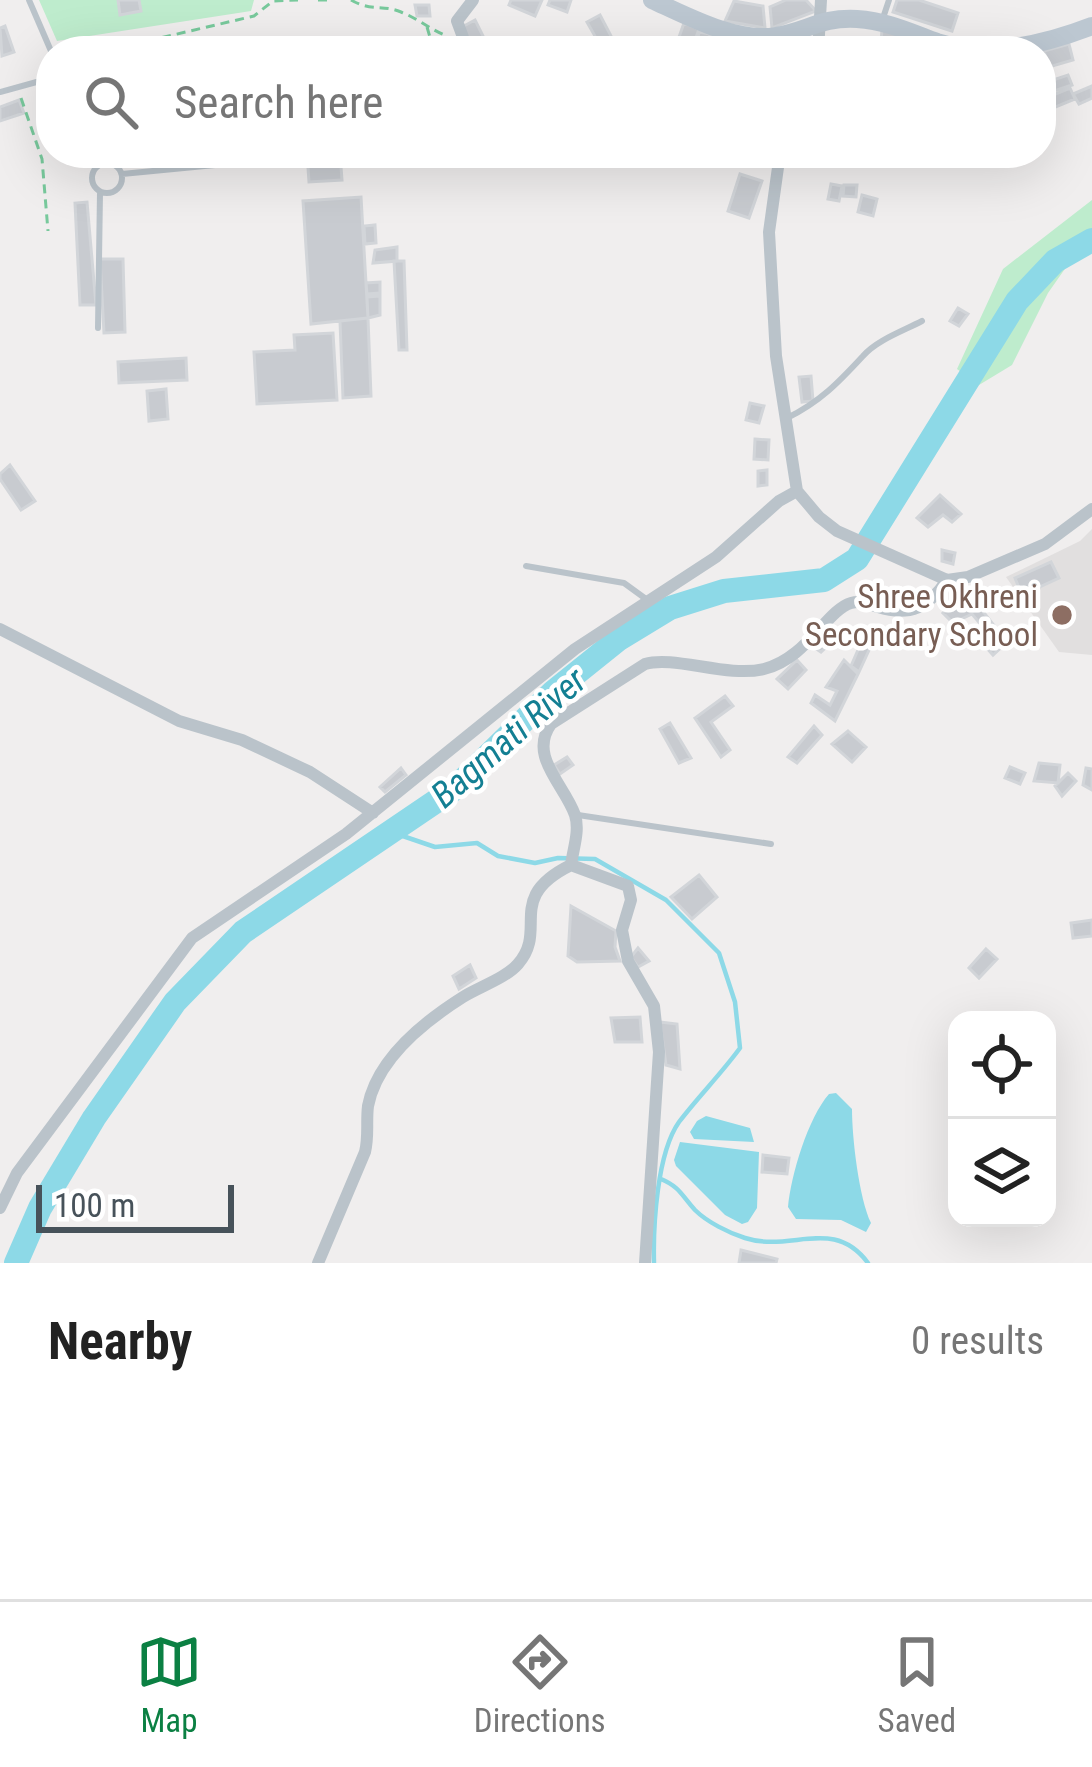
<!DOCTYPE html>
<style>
:root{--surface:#fff;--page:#f2f2f2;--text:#222;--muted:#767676;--line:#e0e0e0;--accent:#0b8043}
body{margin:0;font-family:"Roboto Condensed",sans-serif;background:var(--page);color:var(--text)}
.controls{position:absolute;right:36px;bottom:36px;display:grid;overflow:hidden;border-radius:24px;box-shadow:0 12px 48px #0002}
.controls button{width:108px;height:108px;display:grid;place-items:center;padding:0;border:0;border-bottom:3px solid var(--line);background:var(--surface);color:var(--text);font:60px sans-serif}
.scale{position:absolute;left:36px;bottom:30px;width:198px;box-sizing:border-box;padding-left:12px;border:6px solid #47525a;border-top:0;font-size:33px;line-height:42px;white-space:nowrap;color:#47525a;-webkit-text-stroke:9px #fff;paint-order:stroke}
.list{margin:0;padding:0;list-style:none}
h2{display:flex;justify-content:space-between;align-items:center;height:156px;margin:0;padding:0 48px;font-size:51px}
h2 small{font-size:39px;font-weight:400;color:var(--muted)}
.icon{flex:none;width:66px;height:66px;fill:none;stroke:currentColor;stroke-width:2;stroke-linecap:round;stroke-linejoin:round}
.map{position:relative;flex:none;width:1092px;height:1263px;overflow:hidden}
.search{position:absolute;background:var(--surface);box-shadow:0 12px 48px #0002;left:36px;right:36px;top:36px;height:132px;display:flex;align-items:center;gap:30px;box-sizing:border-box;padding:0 42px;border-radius:48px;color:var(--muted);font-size:45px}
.sheet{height:336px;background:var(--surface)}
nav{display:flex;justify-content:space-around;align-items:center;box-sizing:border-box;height:168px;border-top:3px solid var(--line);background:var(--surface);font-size:33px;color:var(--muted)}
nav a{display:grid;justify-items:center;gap:6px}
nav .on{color:var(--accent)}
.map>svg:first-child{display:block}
.education{fill:#e1dfdf}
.green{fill:#beeccd}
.water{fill:#8dd9e7}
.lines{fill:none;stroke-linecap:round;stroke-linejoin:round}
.stream{stroke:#8dd9e7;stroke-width:4.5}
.river{stroke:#8dd9e7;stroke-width:24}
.building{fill:#c8cbd0;stroke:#d2d5d9;stroke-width:3}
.path{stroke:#78c99c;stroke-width:3;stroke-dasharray:9 6;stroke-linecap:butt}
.lane{stroke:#bac3ca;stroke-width:6}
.street{stroke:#bac3ca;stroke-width:12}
.secondary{stroke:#bcc7d1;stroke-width:18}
.education-dot{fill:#8d6e63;stroke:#fff;stroke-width:4.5}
.labels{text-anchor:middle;stroke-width:9;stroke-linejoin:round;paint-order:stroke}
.education-label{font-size:33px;fill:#785e54;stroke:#fff;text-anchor:end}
.water-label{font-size:36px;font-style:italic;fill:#137f93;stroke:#fff}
</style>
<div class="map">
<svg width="1092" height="1263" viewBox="0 0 1092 1263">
<rect width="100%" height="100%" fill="#f0eeee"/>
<path class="education" d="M1092,529V655L1059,652L1006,577L1080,541Z"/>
<path class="green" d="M39,0H254L251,11L57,41Z
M1092,200V246L1069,263L1048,293L1012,365L979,385L957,369L1003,269Z"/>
<path class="water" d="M836,1093L852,1109C852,1138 859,1198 871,1223L866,1232L841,1220L796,1219L788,1207C791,1175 808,1118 829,1094Z
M706,1116L750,1128L754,1142L694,1139L690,1132L697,1121Z
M680,1142L759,1152L757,1208L748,1222L742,1224L725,1215L676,1166L674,1160Z"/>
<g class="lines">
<path class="stream" d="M391,832L435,847L477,843L498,856L535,863L558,858L595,859L666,900L719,953L735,1002L740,1048C721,1074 698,1097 679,1122C657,1153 653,1226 654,1263
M661,1179C680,1187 682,1196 695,1210C707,1222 729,1233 745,1238C792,1253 833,1216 868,1263"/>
<path class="river" d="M16,1263L40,1208L94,1118L175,1002L243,932L454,789L553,692L619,639L670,608L724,591L824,580L857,559L1017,301L1055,261L1092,240"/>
</g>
<path class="building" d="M118,0H139L141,11L120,15Z
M511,0H542L535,16L509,5Z
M550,0H571L567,12L548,5Z
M786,0H806L816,11L772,28L770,7Z
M897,0H919L958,13L952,31L893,12Z
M734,1L763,6L765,28L725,21Z
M415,5H429L430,16H417Z
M600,15L612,38L600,45L587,22Z
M475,20L485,40L472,46L462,27Z
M684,23L699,29L693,46L678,40Z
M5,26L14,52L2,56L0,28Z
M882,27L902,33L896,51L881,47Z
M699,32L710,34L707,51H696Z
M712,34L723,36L720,51H710Z
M726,37L744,39L743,51H724Z
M907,38L924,43L921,51H903Z
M789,43L790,51H755V50Z
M1069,44L1073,60L1049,67L1044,51Z
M1068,75L1072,85L1051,92L1047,82Z
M1092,86V98L1079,104L1073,94Z
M1070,88L1075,99L1041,113V100Z
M19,100L24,113L0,121V107Z
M184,153H250L251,156L185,162Z
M307,153H340L342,180L309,182Z
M740,174L762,181L749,218L728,211Z
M831,184L842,186L839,201L828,199Z
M844,185H857L856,197L843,196Z
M862,195L877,199L873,216L858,212Z
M361,197L368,318L311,324L303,201Z
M87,202L96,305H80L75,203Z
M375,225L376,243L365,244L364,226Z
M397,247V261L373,263L375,250Z
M100,259H123L125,332L104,333Z
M394,261H404L407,350H399Z
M380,282V293L367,294L366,283Z
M380,296V315L368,318L367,297Z
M958,308L968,314L959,326L950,321Z
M368,318L371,396L343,398L340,321Z
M333,333L337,400L257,404L254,352L295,350L294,335Z
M186,358L187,380L119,383L118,362Z
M811,376L813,401L802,402L799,377Z
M166,389L168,419L149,421L147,391Z
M750,403L764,406L759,423L746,420Z
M755,439L769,440L768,460L754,459Z
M10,465L35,501L21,510L0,479V474Z
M767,470V485L758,486V471Z
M940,495L961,514L952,522L943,515L928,527L917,518Z
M942,550L955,553L953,564L942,561Z
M1051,562L1059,578L1022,595L1015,578Z
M967,591L1007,642L993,655L976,636L983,627L972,614L953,623L943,613Z
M829,629L837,637L821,652L812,646Z
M861,643L870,648L859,672L851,666Z
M797,660L806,670L788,689L777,679Z
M844,660L858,674L835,721L811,703L815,695L830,705L837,691L826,687Z
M725,696L733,706L711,722L730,750L721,757L695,718Z
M670,723L691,758L679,763L660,729Z
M814,726L822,735L797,763L788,757Z
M848,731L866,747L852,762L832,744Z
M567,757L573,765L560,774L554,765Z
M1039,763L1060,765L1058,783L1034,781Z
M1010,767L1025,773L1020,784L1005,778Z
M401,768L406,775L385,792L380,787Z
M1086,768L1092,769V790L1083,785Z
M1068,773L1076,781L1062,796L1055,786Z
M699,875L717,897L692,919L671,897Z
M571,906L616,931L615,947L620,961L577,962L568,956Z
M1092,920V936L1073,938L1071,923Z
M638,948L649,961L638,967L631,957Z
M986,949L997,959L979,978L969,968Z
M470,965L476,978L459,989L453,976Z
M640,1017L642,1042H615L611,1018Z
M660,1022L677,1024L680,1069L666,1065Z
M763,1155L789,1158L787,1174L762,1172Z
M741,1250L777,1259L776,1263H739Z"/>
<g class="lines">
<path class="path" d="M318,0H331
M351,0C372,12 381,4 401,12C417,18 431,30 447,36
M427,27L434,51
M58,51L156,39L254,16L273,1L298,0
M21,98L42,159L48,231"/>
<path class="lane" d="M29,0L51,51
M883,18L889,0
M0,92L51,78
M92 178a15 15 0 1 1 30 0a15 15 0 1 1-30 0Z
M122,174L246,162
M98,328L100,192
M787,418C820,402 839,382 863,356C877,340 903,331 922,321
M526,566L624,583L646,599
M578,815L771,844"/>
<path class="street" d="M468,51L457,21L473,0
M818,51L821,0
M780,153L769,232L776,356L797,491L819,517L837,531L947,580L968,577L1045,544L1092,509
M0,629L179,721L242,740L310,772L373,813
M571,865C573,849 580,831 575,815C564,784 528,756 551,724L645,664C674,655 727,678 764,669C806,659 827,610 851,603C861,600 868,604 878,607C910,617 929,607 947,580
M0,1208L17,1173L192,938L346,834L575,649L716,557L779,501L797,491
M318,1263L365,1152C369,1136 366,1122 368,1106C377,1059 425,1021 463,997C479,987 506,978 518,964C549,929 504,898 571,865L628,886L631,900L622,930L628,961L654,1006L659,1052L645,1263"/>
<path class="secondary" d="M652,0C687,16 737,43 776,36C808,31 820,17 857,19C887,21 910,32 937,42C988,58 1043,45 1092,26"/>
</g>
<circle class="education-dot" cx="1062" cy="615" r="12"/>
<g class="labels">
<g class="education-label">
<text x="1038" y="608">Shree Okhreni<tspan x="1038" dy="38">Secondary School</tspan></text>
</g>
<g class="water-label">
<text transform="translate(508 737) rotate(-41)" y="13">Bagmati River</text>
</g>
</g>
</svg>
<div class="controls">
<button><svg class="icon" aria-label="locate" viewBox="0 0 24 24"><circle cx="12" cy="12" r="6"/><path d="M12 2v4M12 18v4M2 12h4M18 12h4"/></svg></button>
<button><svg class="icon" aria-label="layers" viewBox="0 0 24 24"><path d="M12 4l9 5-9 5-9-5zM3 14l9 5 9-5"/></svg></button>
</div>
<div class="scale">100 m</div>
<div class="search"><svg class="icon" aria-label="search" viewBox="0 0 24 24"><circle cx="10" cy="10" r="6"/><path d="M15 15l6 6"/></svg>Search here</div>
</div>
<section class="sheet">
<h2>Nearby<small>0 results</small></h2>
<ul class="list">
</ul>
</section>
<nav>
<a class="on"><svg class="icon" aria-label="map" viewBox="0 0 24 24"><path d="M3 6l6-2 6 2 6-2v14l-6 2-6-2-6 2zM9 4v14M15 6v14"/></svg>Map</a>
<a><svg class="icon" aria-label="directions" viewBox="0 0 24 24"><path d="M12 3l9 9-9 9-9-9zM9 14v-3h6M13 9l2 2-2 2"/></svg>Directions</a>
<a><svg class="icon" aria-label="saved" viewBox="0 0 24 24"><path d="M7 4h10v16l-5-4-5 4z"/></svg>Saved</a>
</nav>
